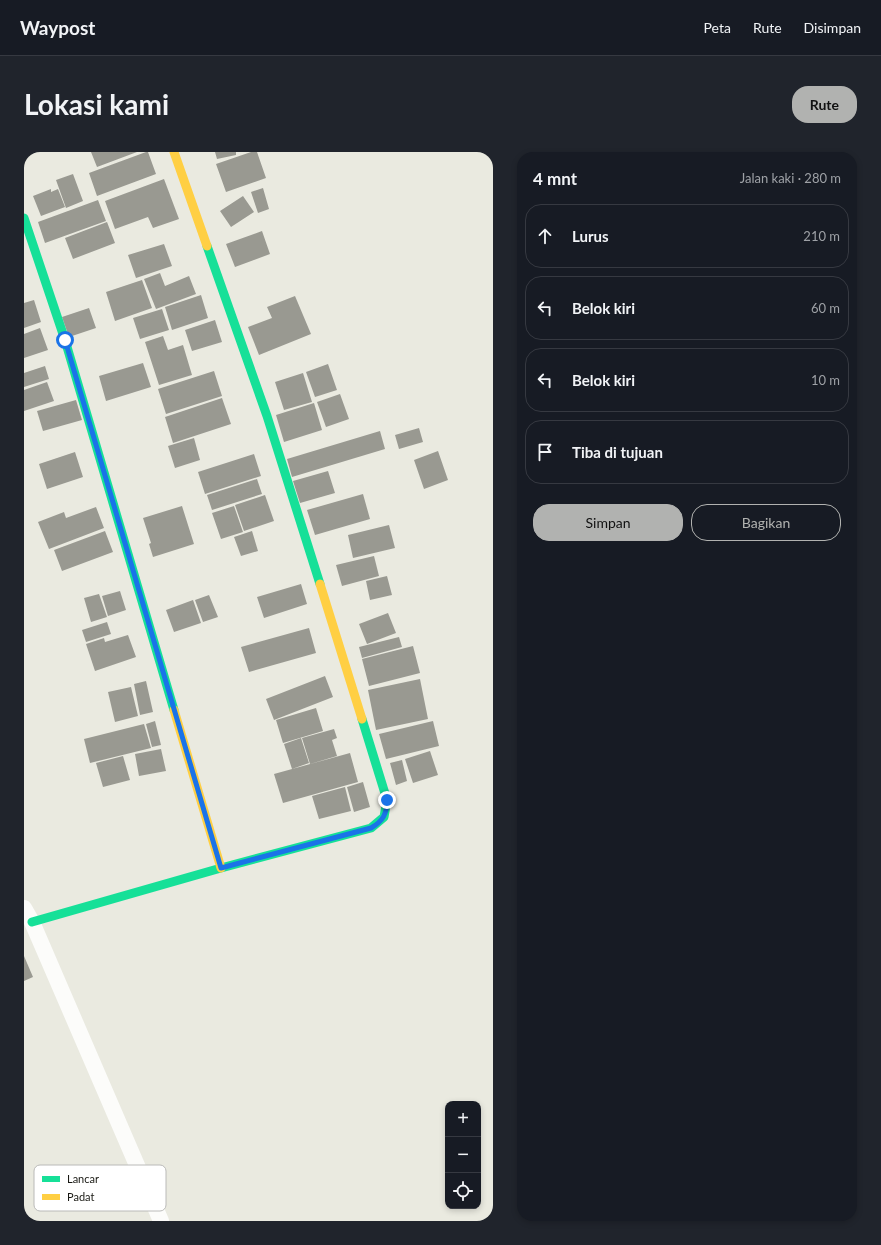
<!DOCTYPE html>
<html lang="id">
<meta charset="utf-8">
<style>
:root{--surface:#171b24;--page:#20242c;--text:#f1f3f6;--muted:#9ea1a6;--line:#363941;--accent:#b1b2b0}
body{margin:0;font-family:Lato,sans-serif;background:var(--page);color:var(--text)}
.controls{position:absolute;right:12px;bottom:12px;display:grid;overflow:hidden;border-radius:8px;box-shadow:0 2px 6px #0003}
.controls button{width:36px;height:36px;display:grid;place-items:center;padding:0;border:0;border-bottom:1px solid var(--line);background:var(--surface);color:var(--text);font:20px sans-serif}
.stop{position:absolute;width:12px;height:12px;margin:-9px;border:3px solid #1a73e8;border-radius:50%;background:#fff}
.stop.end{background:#1a73e8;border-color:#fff;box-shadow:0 1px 4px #0008}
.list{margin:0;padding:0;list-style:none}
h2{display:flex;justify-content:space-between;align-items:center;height:52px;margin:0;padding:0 16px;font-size:17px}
h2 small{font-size:13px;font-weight:400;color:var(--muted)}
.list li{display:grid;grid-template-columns:26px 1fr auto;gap:12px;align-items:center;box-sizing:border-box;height:64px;margin:0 8px 8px;padding:0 8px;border:1px solid var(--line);border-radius:16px}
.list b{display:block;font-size:15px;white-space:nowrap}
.list em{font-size:13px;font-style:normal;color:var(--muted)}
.actions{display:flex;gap:8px;padding:12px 16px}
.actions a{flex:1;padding:9px 0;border:1px solid var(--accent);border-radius:16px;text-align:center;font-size:14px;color:var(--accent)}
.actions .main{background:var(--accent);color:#111}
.icon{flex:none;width:22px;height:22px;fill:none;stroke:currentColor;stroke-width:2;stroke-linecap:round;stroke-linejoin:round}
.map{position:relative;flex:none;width:469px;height:1069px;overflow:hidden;border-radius:16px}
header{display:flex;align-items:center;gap:24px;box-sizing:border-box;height:56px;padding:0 20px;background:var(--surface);border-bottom:1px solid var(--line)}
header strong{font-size:19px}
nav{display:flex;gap:22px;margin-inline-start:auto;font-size:14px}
.intro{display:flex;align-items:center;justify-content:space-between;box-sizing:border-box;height:96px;padding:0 24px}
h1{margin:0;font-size:28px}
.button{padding:10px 18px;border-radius:16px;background:var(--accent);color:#111;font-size:14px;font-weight:700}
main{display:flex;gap:24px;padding:0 24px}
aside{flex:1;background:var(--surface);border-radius:16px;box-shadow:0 2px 6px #0003}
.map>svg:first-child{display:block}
.building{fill:#999991}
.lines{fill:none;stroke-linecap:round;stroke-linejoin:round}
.street{stroke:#fcfcfa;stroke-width:16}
.fast{stroke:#16e098;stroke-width:9}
.slow{stroke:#ffcf43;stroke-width:9}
.route{stroke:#1a73e8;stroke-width:5}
.key{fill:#fff;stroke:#babab8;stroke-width:1}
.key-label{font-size:11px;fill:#181812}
</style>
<header>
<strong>Waypost</strong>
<nav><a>Peta</a><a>Rute</a><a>Disimpan</a></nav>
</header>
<div class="intro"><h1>Lokasi kami</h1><a class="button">Rute</a></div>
<main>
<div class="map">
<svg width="469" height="1069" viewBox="0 0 469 1069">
<rect width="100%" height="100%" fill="#eaeae0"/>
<path class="building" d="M67,0H113L73,15Z
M122,0H124L132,22L73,44L65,21Z
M191,0H212V3L193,7Z
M227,0H233L242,26L202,40L192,12Z
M49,22L59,49L42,56L32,28Z
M140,27L155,67L129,76L124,65L91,77L81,49Z
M239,36L245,57L234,61L227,40Z
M27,37V40L34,37L41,55L17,64L9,44Z
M219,44L230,60L207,75L196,59Z
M74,48L82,69L21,91L14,70Z
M83,70L91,91L49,107L41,86Z
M238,79L246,102L211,115L202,92Z
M140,92L148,114L112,126L104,103Z
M136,121L141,134L165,124L172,142L132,157L120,127Z
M118,128L128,156L91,169L82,140Z
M177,143L184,166L148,178L141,155Z
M271,144L287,182L235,203L224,175L248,166L243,155Z
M10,148L17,170L0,176V151Z
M65,156L72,176L45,185L38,165Z
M138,157L145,178L116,187L109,166Z
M191,168L198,190L168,199L161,178Z
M16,176L24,198L0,206V182Z
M139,184L144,198L159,193L168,223L135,233L121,190Z
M119,211L127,235L82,249L75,224Z
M304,212L313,238L291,245L282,220Z
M21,214L25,227L0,235V221Z
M190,219L198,244L142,262L134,237Z
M279,221L288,250L260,258L251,230Z
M23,230L30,249L0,259V238Z
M316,242L325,267L302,275L293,250Z
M198,246L207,272L149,291L141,265Z
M52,248L58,268L19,279L13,259Z
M290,251L298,278L260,290L252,263Z
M395,276L399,290L375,297L371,283Z
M356,279L361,297L268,325L263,307Z
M170,286L176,308L151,316L144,294Z
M414,299L424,328L400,337L390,308Z
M51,300L59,325L23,337L15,312Z
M230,302L237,324L181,342L174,320Z
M304,319L311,341L276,351L269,329Z
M233,327L238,342L188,358L183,343Z
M339,342L346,367L291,383L283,358Z
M241,343L250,369L220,379L211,353Z
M158,354L170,392L129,405L125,392L127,391L119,366Z
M210,354L219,380L197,387L188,361Z
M72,355L80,376L25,397L14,370L40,360L42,366Z
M365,373L371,396L329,406L324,383Z
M81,379L89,400L38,419L30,398Z
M228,379L234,399L217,404L210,385Z
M350,404L355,424L318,434L312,413Z
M363,424L368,443L346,448L342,429Z
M277,432L283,452L240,466L233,445Z
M96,439L102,458L84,464L78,444Z
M75,442L83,465L67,470L60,446Z
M185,443L194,465L179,470L171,448Z
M169,448L177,471L150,480L142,458Z
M364,461L372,481L343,492L335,472Z
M83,470L87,482L62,490L58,478Z
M285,476L292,501L225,520L217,495Z
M104,483L112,505L71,519L62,492L80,486L81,490Z
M375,485L378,495L338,506L335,495Z
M389,494L396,521L345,534L338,507Z
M301,524L309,545L250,568L242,547Z
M396,527L404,567L352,578L344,538Z
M122,529L129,560L116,563L110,532Z
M107,535L114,564L91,570L84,540Z
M292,556L299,579L259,591L252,568Z
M131,569L137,593L128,595L122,572Z
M409,569L415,594L362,607L355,582Z
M120,572L127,596L66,611L60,587Z
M310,577L313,586L308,588L313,604L286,612L278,586Z
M277,586L285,611L268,617L260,592Z
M137,597L142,619L115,624L111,602Z
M406,599L414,623L389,631L381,607Z
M326,601L334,630L259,651L250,622Z
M99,604L106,628L79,635L72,611Z
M378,608L383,629L372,633L366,611Z
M339,630L346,655L330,660L323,635Z
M321,635L327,659L295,667L288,644Z
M0,804L9,825L0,829Z"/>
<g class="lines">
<path class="street" d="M0,756L8,770L137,1069"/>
<path class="fast" d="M0,66L41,188L150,558
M183,94L243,264L296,432
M8,770L197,716L347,676L360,665L363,648L338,567"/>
<path class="slow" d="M150,0L183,94
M296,432L338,567
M150,558L197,716"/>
</g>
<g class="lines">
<path class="route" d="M41,188L197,716L347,676C359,669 363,662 363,648"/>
</g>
<rect x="10" y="1013" width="132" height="46" rx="6" class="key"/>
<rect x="18" y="1024" width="18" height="6" fill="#16e098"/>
<rect x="18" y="1042" width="18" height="6" fill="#ffcf43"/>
<g class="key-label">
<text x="43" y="1031">Lancar</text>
<text x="43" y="1049">Padat</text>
</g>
</svg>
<div class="controls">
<button>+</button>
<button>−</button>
<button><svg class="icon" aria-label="locate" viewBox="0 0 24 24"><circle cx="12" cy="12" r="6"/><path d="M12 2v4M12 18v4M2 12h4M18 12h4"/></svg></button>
</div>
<div class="stop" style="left:41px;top:188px"></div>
<div class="stop end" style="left:363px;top:648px"></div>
</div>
<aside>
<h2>4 mnt<small>Jalan kaki · 280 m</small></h2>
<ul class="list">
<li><svg class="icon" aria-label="ahead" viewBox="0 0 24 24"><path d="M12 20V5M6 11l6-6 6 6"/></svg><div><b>Lurus</b></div><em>210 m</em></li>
<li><svg class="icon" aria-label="left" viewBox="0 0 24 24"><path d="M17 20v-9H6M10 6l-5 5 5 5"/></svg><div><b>Belok kiri</b></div><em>60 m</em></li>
<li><svg class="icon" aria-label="left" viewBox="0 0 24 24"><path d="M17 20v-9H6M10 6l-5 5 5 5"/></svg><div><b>Belok kiri</b></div><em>10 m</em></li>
<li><svg class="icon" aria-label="arrive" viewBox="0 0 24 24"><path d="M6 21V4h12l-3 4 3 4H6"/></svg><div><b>Tiba di tujuan</b></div></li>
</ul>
<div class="actions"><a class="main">Simpan</a><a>Bagikan</a></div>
</aside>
</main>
